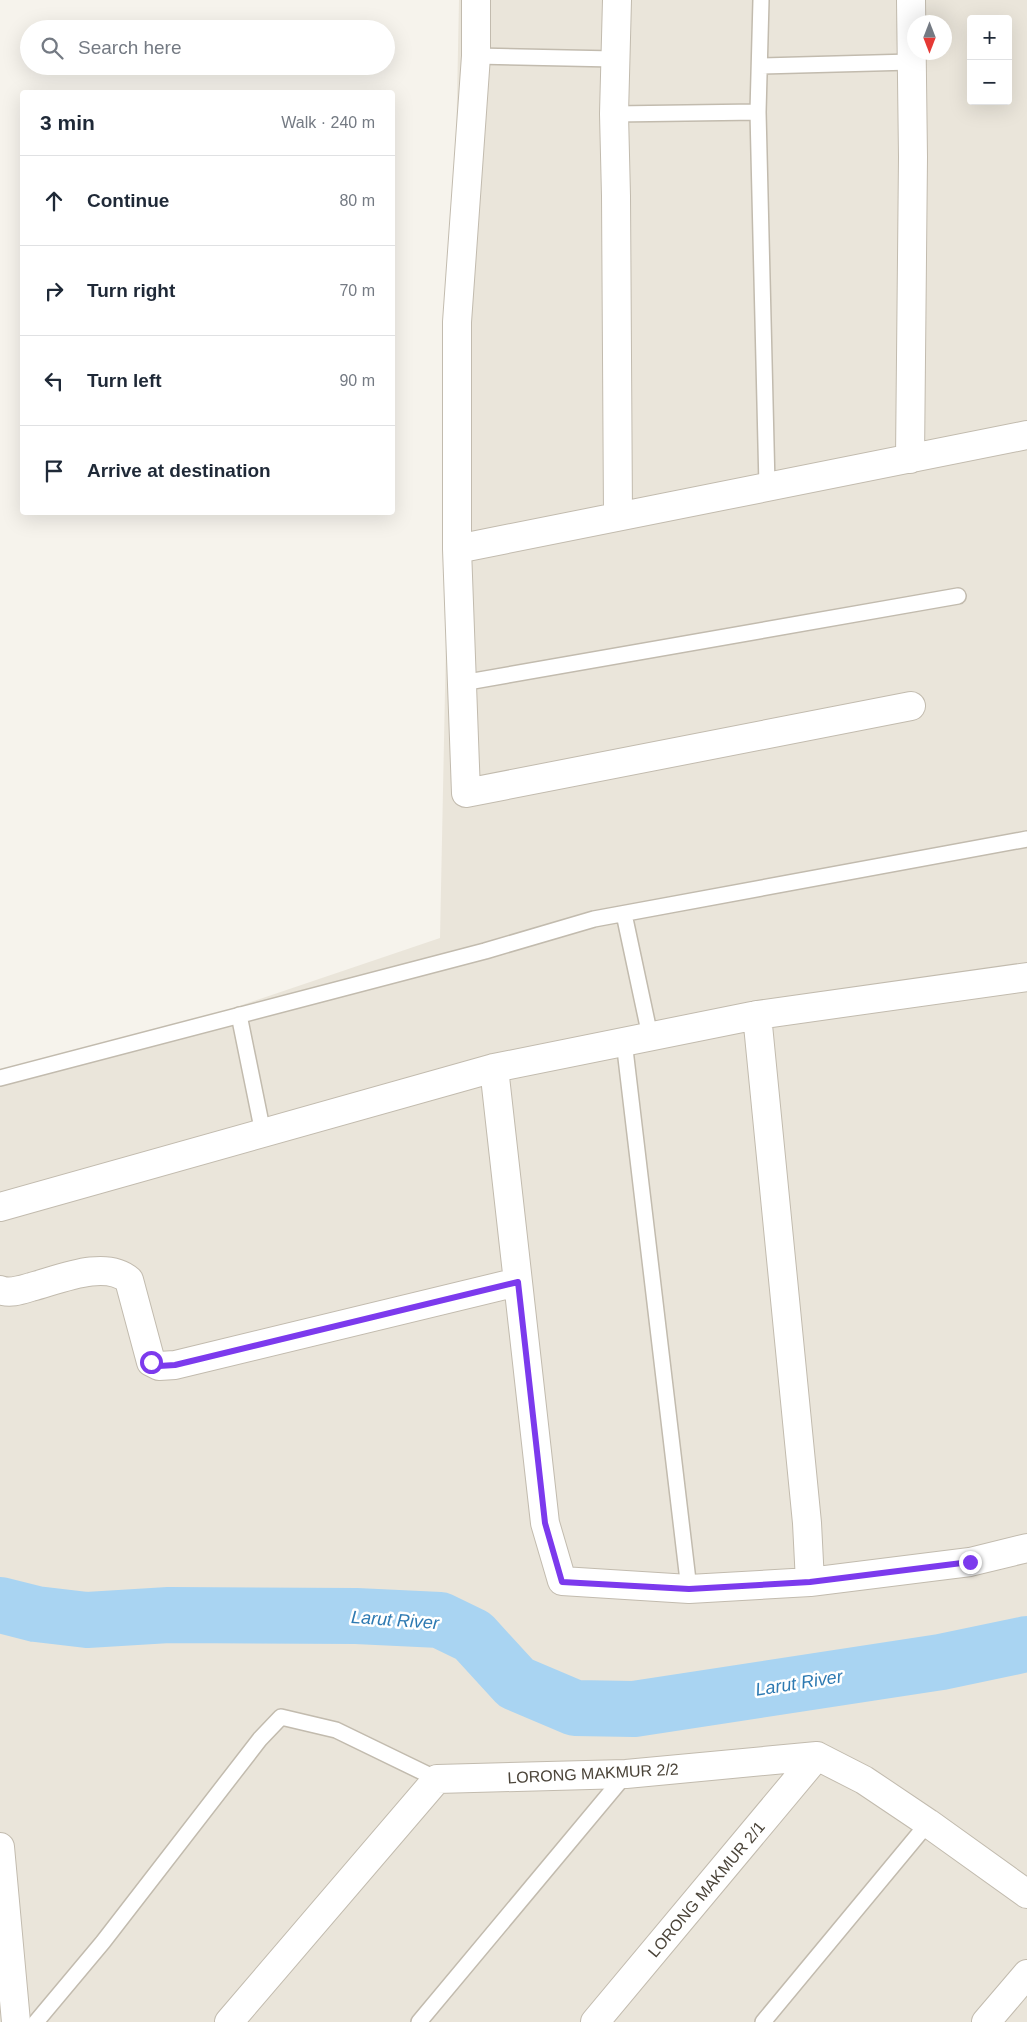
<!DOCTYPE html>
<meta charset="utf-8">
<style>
:root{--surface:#fff;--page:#f2f2f3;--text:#1f2937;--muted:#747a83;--line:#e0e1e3}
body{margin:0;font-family:Arial,sans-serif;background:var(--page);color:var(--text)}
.controls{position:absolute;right:15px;top:15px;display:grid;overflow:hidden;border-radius:5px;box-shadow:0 5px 20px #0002}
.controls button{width:45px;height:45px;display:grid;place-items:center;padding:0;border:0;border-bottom:1px solid var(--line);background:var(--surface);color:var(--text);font:25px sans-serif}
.compass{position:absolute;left:907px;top:15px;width:45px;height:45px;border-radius:50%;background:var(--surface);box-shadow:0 5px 20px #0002;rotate:180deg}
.stop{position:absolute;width:15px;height:15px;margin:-11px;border:4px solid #7c3aed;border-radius:50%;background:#fff}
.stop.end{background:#7c3aed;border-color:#fff;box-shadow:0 1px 5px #0008}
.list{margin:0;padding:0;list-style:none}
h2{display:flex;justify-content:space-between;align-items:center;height:65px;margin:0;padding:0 20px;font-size:21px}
h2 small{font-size:16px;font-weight:400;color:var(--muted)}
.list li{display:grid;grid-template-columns:32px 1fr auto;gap:15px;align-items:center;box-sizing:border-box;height:90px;padding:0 20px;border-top:1px solid var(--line)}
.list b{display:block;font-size:19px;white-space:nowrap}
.list em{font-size:16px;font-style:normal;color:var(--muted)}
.icon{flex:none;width:28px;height:28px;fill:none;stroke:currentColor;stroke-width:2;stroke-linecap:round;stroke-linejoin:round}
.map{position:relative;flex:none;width:1027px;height:2022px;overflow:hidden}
.search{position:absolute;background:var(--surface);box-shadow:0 5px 20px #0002;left:20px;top:20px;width:375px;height:55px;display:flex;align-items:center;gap:12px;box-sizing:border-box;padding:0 18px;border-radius:28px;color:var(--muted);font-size:19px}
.panel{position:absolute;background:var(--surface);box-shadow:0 5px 20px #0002;left:20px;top:90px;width:375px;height:425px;border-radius:5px}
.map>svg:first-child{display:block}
.residential{fill:#eae5da;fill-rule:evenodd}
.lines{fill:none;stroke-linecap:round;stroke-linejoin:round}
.river{stroke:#a9d4f2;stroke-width:56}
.service-casing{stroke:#c2bbae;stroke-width:18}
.minor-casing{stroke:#c2bbae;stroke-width:30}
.service{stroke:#fff;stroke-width:15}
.minor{stroke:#fff;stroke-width:28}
.route{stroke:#7c3aed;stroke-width:6}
.labels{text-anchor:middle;stroke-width:5;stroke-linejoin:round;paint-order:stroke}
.street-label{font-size:16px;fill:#4b4439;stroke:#fff}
.water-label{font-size:18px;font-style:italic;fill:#2e7ab2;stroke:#fff}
</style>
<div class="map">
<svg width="1027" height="2022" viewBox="0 0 1027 2022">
<rect width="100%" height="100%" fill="#f6f3ec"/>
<path class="residential" d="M459,0H1027V2022H0V1087L440,938ZM971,19H1008V101H971ZM914,22H944V52H914Z"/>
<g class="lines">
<path class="river" d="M0,1605L36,1614L87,1620L169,1615L356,1616L440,1620L473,1636L516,1683L575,1708L634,1709L941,1662L1027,1644"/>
<defs>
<path id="service" d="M761,0L758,112L767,486
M476,56L614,59
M760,66L911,62
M614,114L758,112
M462,683L958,596
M624,914L650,1036
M239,1015L263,1133
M624,1041L689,1589
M0,1078L485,951L594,919L1027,839
M36,2022L103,1942L260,1739L281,1717L336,1730L437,1779
M419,2022L626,1774
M763,2022L928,1823"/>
<path id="minor" d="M617,0L614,114L616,196L618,516
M910,459L913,157L911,0
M457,549V322L476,56V0
M911,706L466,793L457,549L1027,435
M757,1015L807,1523L810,1582
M494,1068L545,1523L562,1581L689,1589L810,1582L970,1562L1027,1548
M0,1207L494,1068L757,1015L1027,977
M0,1290C10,1294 21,1290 31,1287C58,1280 105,1259 129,1280L151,1362L159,1366L175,1365L518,1282
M0,1847L16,2022
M229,2022L437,1779L626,1774L817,1756L864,1780L928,1823L1027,1894
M595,2022L817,1756
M986,2022L1027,1974"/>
</defs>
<use href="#service" class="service-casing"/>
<use href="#minor" class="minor-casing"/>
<use href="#service" class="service"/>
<use href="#minor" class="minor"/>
</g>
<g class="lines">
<path class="route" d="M151,1362L159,1366L175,1365L518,1282L545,1523L562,1582L689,1589L810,1582L970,1562"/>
</g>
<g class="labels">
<g class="street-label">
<text transform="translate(593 1773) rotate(-3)" y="6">LORONG MAKMUR 2/2</text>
<text transform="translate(706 1889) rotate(-50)" y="6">LORONG MAKMUR 2/1</text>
</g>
<g class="water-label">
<text transform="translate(395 1620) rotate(4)" y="6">Larut River</text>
<text transform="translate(799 1683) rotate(-9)" y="6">Larut River</text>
</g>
</g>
</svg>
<div class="controls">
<button>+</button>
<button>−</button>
</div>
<svg class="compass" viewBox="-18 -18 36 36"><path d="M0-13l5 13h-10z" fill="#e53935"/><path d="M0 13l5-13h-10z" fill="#747a83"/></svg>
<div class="stop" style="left:151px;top:1362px"></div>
<div class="stop end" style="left:970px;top:1562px"></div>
<div class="search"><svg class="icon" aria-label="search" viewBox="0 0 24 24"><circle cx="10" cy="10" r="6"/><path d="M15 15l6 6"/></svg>Search here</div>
<section class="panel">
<h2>3 min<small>Walk · 240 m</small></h2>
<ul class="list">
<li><svg class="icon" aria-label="ahead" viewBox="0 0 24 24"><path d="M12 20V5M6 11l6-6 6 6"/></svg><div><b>Continue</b></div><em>80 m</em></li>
<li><svg class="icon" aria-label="right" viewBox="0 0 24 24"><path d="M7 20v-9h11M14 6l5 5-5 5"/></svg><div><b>Turn right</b></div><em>70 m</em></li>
<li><svg class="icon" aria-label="left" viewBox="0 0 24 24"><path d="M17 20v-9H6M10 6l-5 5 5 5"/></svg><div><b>Turn left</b></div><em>90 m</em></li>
<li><svg class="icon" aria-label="arrive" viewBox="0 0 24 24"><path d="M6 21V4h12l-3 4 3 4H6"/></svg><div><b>Arrive at destination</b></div></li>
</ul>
</section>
</div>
